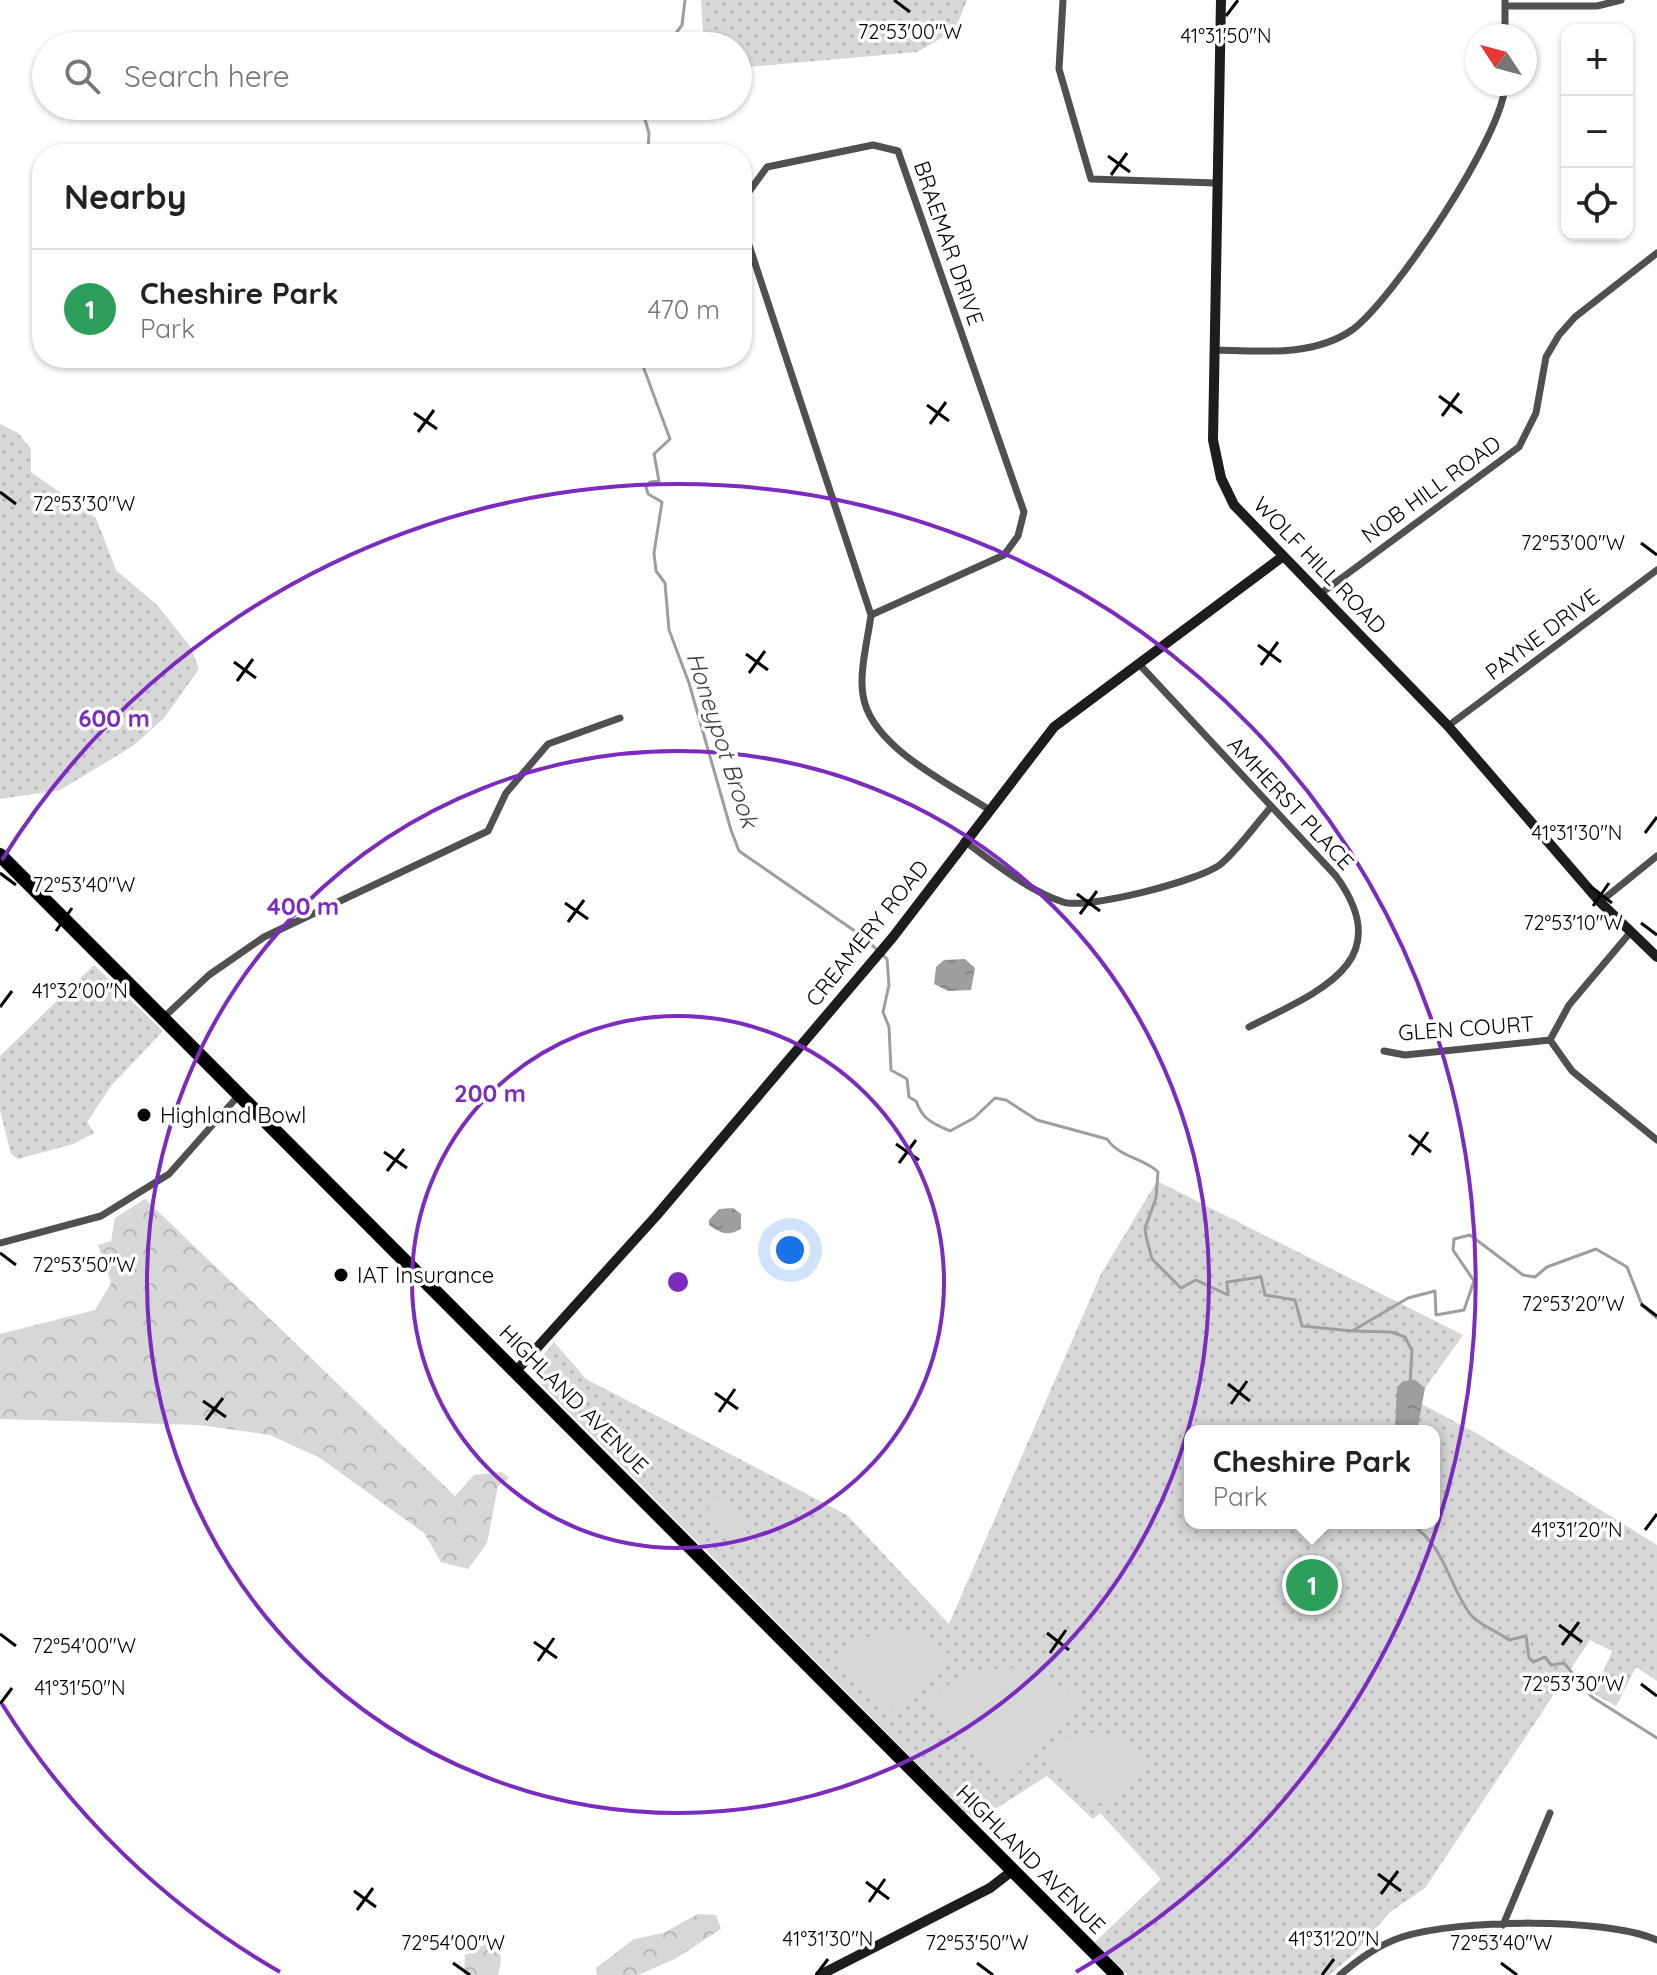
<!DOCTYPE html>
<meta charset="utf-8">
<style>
:root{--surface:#fff;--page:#f2f2f2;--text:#222;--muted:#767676;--line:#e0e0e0;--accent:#2563eb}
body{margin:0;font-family:Quicksand,sans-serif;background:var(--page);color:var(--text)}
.controls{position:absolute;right:24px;top:24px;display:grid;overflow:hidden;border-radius:16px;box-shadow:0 2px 6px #0004}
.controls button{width:72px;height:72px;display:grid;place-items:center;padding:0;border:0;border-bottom:2px solid var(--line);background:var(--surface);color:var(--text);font:40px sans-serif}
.compass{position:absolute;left:1465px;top:24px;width:72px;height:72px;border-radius:50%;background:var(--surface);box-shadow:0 2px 6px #0004;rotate:306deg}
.you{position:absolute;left:790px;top:1250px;width:28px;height:28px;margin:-20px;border:6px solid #fff;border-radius:50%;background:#1a73e8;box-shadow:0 0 0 12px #1a73e833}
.badge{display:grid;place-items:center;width:52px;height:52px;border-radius:50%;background:var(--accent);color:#fff;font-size:26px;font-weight:700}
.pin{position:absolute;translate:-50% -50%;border:4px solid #fff;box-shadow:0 2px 8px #0006}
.popup{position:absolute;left:1184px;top:1425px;width:256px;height:104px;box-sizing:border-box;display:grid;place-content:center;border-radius:16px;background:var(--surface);filter:drop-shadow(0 2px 6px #0005);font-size:26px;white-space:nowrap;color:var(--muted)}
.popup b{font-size:30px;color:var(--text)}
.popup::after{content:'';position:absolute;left:50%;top:100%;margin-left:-16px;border:16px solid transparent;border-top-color:var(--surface)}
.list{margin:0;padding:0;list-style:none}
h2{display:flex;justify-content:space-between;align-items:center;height:104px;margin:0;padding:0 32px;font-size:34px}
h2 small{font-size:26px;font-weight:400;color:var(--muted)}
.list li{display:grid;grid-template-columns:52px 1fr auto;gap:24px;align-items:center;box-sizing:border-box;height:120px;padding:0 32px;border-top:2px solid var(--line)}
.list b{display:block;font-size:30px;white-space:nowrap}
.list p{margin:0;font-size:26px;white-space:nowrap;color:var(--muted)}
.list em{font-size:26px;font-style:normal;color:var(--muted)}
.icon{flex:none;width:44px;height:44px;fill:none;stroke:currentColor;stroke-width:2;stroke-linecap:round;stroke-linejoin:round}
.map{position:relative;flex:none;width:1657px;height:1975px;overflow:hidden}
.search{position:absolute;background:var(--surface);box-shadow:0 2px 6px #0004;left:32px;top:32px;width:720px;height:88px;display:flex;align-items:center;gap:20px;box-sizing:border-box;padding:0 28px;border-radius:44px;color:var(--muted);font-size:30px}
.panel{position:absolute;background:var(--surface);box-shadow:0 2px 6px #0004;left:32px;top:144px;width:720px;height:224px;border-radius:32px}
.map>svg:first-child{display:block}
.grass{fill:url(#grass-dots);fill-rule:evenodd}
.forest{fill:url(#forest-crowns)}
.garden{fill:#d7d7d7}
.water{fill:url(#water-ripples)}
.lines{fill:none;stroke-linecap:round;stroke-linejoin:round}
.stream{stroke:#9e9e9e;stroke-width:3}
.street{stroke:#505050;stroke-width:7}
.secondary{stroke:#1d1d1d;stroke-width:10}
.highway{stroke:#000;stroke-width:14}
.ticks{fill:none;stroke:#000;stroke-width:3}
.ring{fill:none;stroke:#7b2cbf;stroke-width:4}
.poi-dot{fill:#000;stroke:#fff;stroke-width:3}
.labels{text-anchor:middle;stroke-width:7;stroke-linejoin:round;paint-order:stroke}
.street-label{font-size:22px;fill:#000;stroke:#fff}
.poi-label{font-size:22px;fill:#000;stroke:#fff;text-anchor:start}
.water-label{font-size:24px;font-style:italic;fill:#3f3f3f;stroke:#fff}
.ticks-label{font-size:20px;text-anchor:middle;fill:#000;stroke:#fff;stroke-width:7;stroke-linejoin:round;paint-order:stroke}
.centre{fill:#7b2cbf;stroke:#fff;stroke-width:4}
.ring-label{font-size:24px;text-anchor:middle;font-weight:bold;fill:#7b2cbf;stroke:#fff;stroke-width:7;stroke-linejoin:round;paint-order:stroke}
</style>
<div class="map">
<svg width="1657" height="1975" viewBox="0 0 1657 1975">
<defs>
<pattern id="grass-dots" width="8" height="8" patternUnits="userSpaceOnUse" patternTransform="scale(2)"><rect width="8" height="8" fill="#d7d7d7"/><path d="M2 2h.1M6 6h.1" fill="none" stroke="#b7b7b7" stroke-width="1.8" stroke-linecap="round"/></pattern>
<pattern id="forest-crowns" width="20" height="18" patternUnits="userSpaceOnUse" patternTransform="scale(2)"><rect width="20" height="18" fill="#d7d7d7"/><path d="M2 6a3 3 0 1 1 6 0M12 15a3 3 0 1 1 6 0" fill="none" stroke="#b7b7b7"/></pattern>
<pattern id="water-ripples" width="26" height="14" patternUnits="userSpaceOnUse" patternTransform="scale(2)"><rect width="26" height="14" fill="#9e9e9e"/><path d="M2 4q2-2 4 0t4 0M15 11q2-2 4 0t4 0" fill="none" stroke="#868686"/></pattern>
</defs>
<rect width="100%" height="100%" fill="#fff"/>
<path class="grass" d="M701,0H967L955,30L917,52L747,67L738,65V46H704Z
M0,424L18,433L31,449V472L96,518L116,570L157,605L190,646L199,669L164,718L133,746L60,790L0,799Z
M94,965L163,1031L111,1086L87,1122L94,1133L73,1144L18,1159L11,1154L0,1110V1056Z
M1157,1181L1463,1335L1416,1401L1478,1434L1657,1545V1681L1636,1667L1616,1706L1594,1694L1612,1651L1590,1640L1425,1888L1390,1912L1353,1955L1329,1975H1128L1095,1942L1161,1879L1100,1813L1093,1819L1047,1776L978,1820L965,1812L540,1383C532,1365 543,1356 554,1342L586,1379L847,1515L949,1624L1101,1274ZM1190,1431H1434V1523H1190Z"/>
<path class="forest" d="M145,1199L455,1496L474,1475L502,1472L509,1478L498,1486L487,1543L468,1569L441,1562L424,1533L320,1458L270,1435L200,1425L0,1419V1334L95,1310L111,1283L98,1245L111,1241L115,1218Z
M698,1914L716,1915L721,1929L675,1959L638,1975H597L596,1968L634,1939L663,1933Z
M491,1941C503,1950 502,1962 498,1975H464L465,1955Z"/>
<path class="garden" d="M719,1495L746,1519L732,1536L704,1513Z
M901,1628L935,1642L953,1658L901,1709H891L839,1657C859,1640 874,1631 901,1628Z
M1006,1667C1037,1673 1059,1682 1084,1702L1013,1779L992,1771L923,1705L961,1674Z
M1087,1733C1114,1734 1134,1741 1152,1762L1102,1803H1095L1047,1754L1067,1739Z"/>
<path class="water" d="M965,959L975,968L971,990L948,991L934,984L936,967L944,960Z
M733,1208L741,1214V1229C728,1236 721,1234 709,1225V1220L719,1209Z
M1415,1380L1425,1388L1417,1431H1395L1397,1387L1403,1381Z"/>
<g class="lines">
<path class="stream" d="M679,46L676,33L682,25L685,0
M641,106L649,133L648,154
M640,358L670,439L654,454L659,481L650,482L646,487L648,494L662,502L654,553L656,571L665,583L669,630L689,683L731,830L739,851L862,936L887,959L889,985L883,1012L889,1027L891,1070L907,1079L909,1097L916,1101C923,1120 932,1123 950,1131L974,1118L995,1098L1006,1100L1037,1120L1107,1139C1120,1158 1144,1158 1158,1172L1156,1198L1145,1228L1146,1236L1152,1259L1181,1288L1196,1280L1228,1295L1227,1282L1261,1277L1265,1295L1295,1300L1302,1326L1352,1331L1408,1298L1435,1291L1436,1315L1464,1310L1474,1281L1453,1250L1454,1239L1470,1235L1523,1275L1535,1277L1547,1267L1596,1249L1627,1267L1642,1305L1657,1318
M1353,1331L1391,1332L1405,1337L1412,1351L1410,1383
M1410,1523C1445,1547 1447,1580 1468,1611C1476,1624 1497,1631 1509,1640L1526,1636L1529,1658L1533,1662L1545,1657L1551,1665L1564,1663L1592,1697L1657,1738"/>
<path class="street" d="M1063,0L1059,69L1091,179L1216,183
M1505,6H1597L1621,0
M1505,36V0
M873,145L898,151L1024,512L1018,536L1004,555L871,615L744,230L745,197L767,167Z
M1215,350C1260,351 1313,357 1352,330C1393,300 1505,133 1505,84
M1320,594L1519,447L1536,413L1546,357L1559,335L1575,317L1657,253
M871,615C868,639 859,671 863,695C870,746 948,783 988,809
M1139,664L1336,876C1399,963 1317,992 1249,1027
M1448,726L1657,570
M964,841C995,863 1027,890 1063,902C1086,910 1204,880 1222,863C1240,847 1255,825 1271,807
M1600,902L1657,856
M164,1017L209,975L264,937L488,831L506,793L548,744L620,718
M1550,1040L1572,1071L1657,1140
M1550,1040L1569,1005L1629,934
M1384,1051L1405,1055L1550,1040
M0,1243L101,1216L169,1174L239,1095
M1503,1925L1550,1813
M1340,1975C1359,1959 1378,1945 1402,1937C1459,1919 1603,1917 1657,1940"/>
<path class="secondary" d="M1221,0L1213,440L1221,478L1234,505L1448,726L1600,902L1657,957
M516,1371L657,1215L893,937L1054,727L1282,557
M820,1975L990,1888L1012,1871"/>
<path class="highway" d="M0,855L1117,1975"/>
</g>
<path class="ticks" d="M894,0L910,12M1226,16L1238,0M1108,156L1130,172M1111,175L1127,153M1439,396L1462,413M927,405L949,421M414,413L437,429M1442,416L1459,393M930,424L946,402M418,432L434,410M0,492L16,504M1641,543L1657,555M1258,645L1281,662M746,654L768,670M234,662L256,678M1261,665L1278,642M749,673L765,651M237,681L253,659M1645,833L1657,817M0,873L16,885M1590,886L1612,903M1077,894L1100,911M565,903L588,919M1593,906L1609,883M53,911L75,927M1080,914L1097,891M568,922L584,900M1641,923L1657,935M56,931L72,908M0,1007L12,991M1409,1135L1431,1152M896,1144L919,1160M384,1152L407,1168M1412,1155L1428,1132M899,1163L916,1140M387,1171L404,1149M0,1253L16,1265M1641,1304L1657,1316M1228,1384L1250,1401M715,1393L738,1409M203,1401L226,1417M1231,1404L1247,1381M719,1412L735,1389M206,1420L223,1398M1645,1530L1657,1514M1559,1625L1582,1642M1047,1633L1069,1650M0,1634L16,1646M534,1642L557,1658M1562,1645L1579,1622M1050,1653L1066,1630M538,1661L554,1638M1641,1684L1657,1696M0,1704L12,1688M1378,1874L1401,1891M866,1882L889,1899M354,1891L376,1907M1381,1894L1398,1871M869,1902L885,1879M357,1910L373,1888M453,1963L470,1975M977,1963L993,1975M1501,1963L1517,1975M816,1975L828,1959M1322,1975L1334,1959"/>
<g class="ring">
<circle cx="678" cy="1282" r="266"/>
<circle cx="678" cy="1282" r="531"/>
<path d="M280 1972A797 797 0 0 1 2 1704M2 860A797 797 0 1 1 1076 1972"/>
</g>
<g class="poi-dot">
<circle cx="144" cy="1115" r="8"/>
<circle cx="341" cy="1275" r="8"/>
</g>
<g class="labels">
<g class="street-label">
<text transform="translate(949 243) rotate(71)" y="8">BRAEMAR DRIVE</text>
<text transform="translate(1431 489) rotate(-36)" y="8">NOB HILL ROAD</text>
<text transform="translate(1320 565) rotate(46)" y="8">WOLF HILL ROAD</text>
<text transform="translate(1542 634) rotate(-37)" y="8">PAYNE DRIVE</text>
<text transform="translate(1291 803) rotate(47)" y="8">AMHERST PLACE</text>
<text transform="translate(867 933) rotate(-51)" y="8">CREAMERY ROAD</text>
<text transform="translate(1466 1028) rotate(-4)" y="8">GLEN COURT</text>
<text transform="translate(574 1399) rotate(45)" y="8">HIGHLAND AVENUE</text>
<text transform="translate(1031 1859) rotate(45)" y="8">HIGHLAND AVENUE</text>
</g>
<g class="poi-label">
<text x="160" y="1123">Highland Bowl</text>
<text x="357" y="1283">IAT Insurance</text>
</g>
<g class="water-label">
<text transform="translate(722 740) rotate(72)" y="8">Honeypot Brook</text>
</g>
</g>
<g class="ticks-label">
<text x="910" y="39">72°53'00"W</text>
<text x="1226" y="43">41°31'50"N</text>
<text x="84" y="511">72°53'30"W</text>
<text x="1573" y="550">72°53'00"W</text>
<text x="1577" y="840">41°31'30"N</text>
<text x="84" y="892">72°53'40"W</text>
<text x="1573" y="930">72°53'10"W</text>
<text x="80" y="998">41°32'00"N</text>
<text x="84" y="1272">72°53'50"W</text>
<text x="1573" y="1311">72°53'20"W</text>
<text x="1577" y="1537">41°31'20"N</text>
<text x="84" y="1653">72°54'00"W</text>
<text x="1573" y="1691">72°53'30"W</text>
<text x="80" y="1695">41°31'50"N</text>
<text x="828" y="1946">41°31'30"N</text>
<text x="1334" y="1946">41°31'20"N</text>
<text x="453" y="1950">72°54'00"W</text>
<text x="977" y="1950">72°53'50"W</text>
<text x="1501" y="1950">72°53'40"W</text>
</g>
<circle cx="678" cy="1282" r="12" class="centre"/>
<g class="ring-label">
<text x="114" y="727">600 m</text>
<text x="303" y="915">400 m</text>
<text x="490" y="1102">200 m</text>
</g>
</svg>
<div class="controls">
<button>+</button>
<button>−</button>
<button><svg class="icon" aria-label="locate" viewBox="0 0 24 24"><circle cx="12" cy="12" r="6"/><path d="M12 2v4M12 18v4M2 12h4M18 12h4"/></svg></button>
</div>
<svg class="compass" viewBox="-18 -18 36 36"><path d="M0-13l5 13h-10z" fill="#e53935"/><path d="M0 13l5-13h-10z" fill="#767676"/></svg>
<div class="you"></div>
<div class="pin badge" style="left:1312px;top:1585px;background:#2e9e5b">1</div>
<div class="popup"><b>Cheshire Park</b>Park</div>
<div class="search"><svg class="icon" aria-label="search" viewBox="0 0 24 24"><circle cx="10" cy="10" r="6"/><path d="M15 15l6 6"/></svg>Search here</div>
<section class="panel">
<h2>Nearby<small></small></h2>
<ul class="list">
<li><span class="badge" style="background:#2e9e5b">1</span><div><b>Cheshire Park</b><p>Park</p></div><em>470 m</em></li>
</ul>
</section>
</div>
